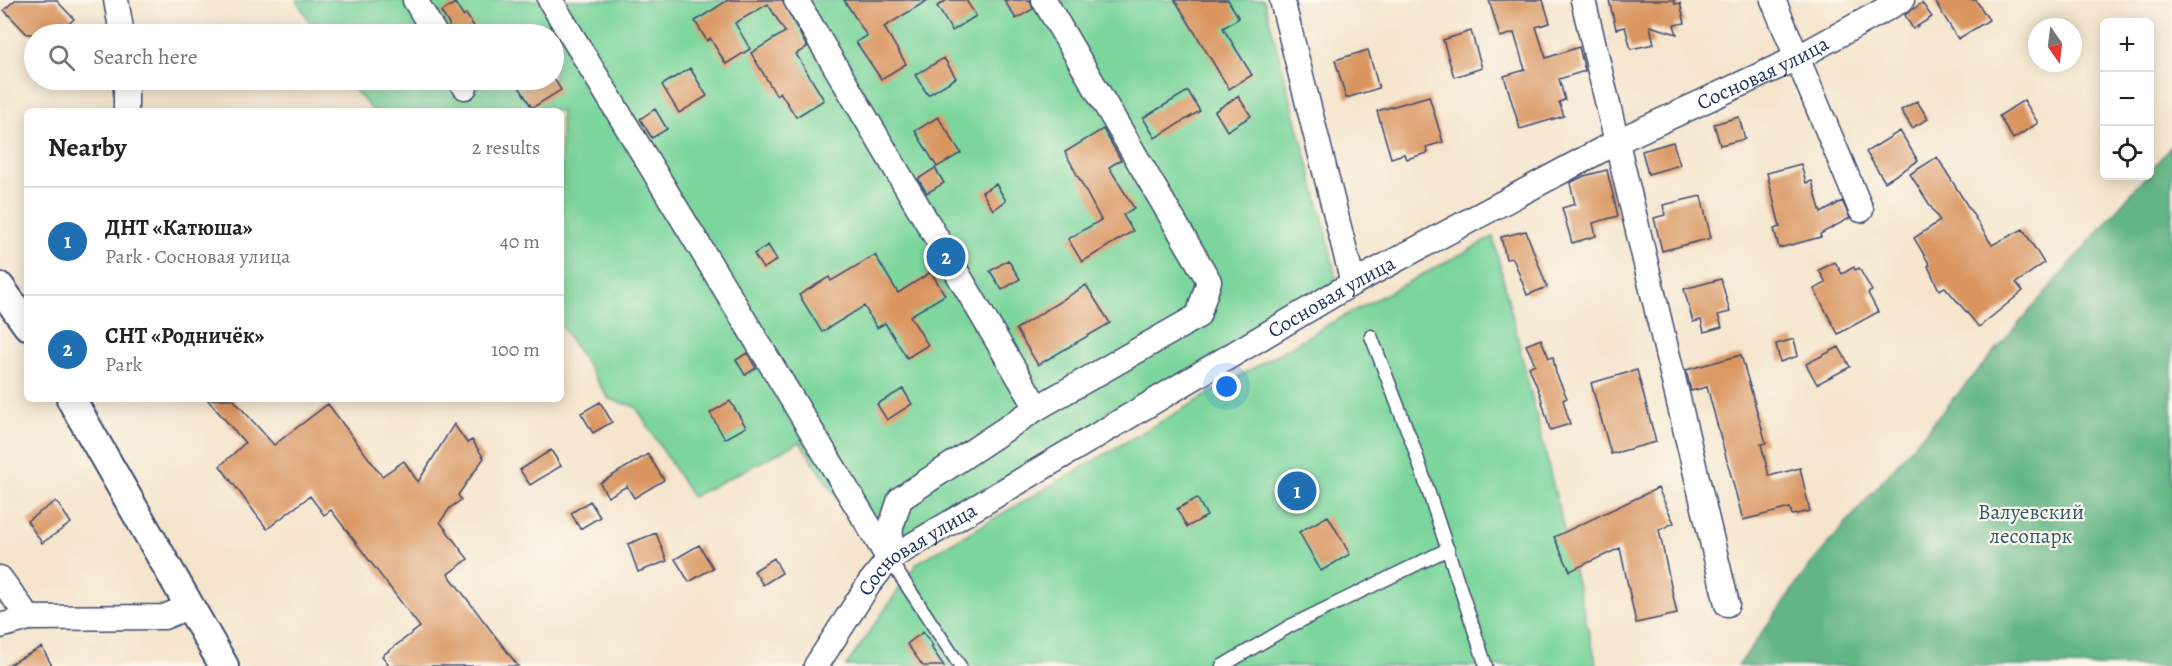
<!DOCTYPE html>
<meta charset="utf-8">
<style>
:root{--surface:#fff;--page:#f6f6f6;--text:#222;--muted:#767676;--line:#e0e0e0;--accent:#1f6fb2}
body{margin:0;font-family:Alegreya,serif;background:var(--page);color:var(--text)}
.controls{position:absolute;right:18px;top:18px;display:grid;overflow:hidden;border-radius:9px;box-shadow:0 3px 15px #0003}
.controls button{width:54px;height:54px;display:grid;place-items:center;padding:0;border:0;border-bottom:2px solid var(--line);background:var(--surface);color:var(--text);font:30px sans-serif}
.compass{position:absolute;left:2028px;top:18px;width:54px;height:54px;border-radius:50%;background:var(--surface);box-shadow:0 3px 15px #0003;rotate:166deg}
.you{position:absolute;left:1227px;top:387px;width:21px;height:21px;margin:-15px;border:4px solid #fff;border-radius:50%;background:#1a73e8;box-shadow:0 0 0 9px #1a73e833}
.badge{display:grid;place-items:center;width:39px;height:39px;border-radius:50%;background:var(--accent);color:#fff;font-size:20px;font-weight:700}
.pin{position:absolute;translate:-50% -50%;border:3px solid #fff;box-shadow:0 2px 6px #0006}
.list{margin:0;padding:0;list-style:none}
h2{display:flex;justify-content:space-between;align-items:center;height:78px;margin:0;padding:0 24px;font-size:26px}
h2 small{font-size:20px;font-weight:400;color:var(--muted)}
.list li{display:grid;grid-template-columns:39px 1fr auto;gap:18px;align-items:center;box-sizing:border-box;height:108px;padding:0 24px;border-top:2px solid var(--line)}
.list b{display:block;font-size:22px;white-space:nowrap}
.list p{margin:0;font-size:20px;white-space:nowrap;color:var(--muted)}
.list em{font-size:20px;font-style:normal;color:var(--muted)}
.icon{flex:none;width:33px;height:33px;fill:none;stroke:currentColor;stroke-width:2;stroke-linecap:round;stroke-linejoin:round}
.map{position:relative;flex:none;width:2172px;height:666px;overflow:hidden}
.search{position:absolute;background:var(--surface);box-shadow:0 3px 15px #0003;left:24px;top:24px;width:540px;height:66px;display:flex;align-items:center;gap:15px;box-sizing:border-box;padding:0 21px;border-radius:33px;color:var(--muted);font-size:22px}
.panel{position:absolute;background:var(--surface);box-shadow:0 3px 15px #0003;left:24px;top:108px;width:540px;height:294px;border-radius:9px}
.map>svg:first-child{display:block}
.green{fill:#7bd59c;stroke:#4b827d;stroke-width:1.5}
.forest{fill:#64b684;stroke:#407271;stroke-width:1.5}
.building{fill:#d9945f}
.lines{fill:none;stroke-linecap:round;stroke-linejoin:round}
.service-casing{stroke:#3c4a6f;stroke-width:15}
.minor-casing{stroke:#3c4a6f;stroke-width:27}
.tertiary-casing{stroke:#3c4a6f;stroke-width:32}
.service{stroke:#fff;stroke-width:12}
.minor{stroke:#fff;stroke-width:24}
.tertiary{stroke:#fff;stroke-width:28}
.labels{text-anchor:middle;stroke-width:4.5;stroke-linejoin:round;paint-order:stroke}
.street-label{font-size:21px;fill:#1b2f5e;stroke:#fbf7ec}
.park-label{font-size:21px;fill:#33586e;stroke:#fbf7ec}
</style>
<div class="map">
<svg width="2172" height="666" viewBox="0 0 2172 666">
<rect width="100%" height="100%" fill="#fbf7ec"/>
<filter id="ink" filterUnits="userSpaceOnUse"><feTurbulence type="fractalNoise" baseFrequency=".0167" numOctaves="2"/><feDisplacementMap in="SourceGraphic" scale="12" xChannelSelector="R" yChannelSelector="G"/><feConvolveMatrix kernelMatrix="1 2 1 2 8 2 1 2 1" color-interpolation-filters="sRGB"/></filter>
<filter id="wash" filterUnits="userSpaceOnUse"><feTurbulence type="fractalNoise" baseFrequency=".008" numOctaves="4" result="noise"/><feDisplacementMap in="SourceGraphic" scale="24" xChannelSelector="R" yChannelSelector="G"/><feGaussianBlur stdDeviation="1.35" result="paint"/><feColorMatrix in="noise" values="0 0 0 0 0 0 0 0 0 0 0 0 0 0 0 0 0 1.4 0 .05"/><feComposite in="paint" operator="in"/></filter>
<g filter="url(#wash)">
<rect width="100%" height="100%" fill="#f5e5cd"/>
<path class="green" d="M296,0H1264L1326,231L1337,284L875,554L800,442L692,497L636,407L609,399L561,325V111H373L346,80H554V34H318Z
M1493,237L1597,666H846L917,563L1333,322Z"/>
<path class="forest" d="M2172,145V666H1738L1811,564L2146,176H2150V171Z"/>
<g id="blocks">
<path class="building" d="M15,0H56L74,19L57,34H27L4,10Z
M728,0H782L807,47L796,54L824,100L796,117L780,92L776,95L751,53L785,32L768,4L735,23L750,49L726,64L710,38L707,41L695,21Z
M844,0H928L884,27L906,64L881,79L856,42L867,36Z
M947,0H966L976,16L952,31L937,6Z
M1004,0H1030L1033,9L1016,19Z
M1175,0H1228L1239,18L1223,28L1252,75L1229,89Z
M1489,0H1543L1550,23L1536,27L1546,58L1579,47L1585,71L1559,79L1565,100L1559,102L1564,116L1520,129L1504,76L1525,70L1514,33L1500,37Z
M1609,0H1674L1675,4L1680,3L1685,23L1674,25L1677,34L1650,26L1654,44L1631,49L1625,27L1616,29Z
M1934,0H1976L1989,20L1958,39Z
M455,3L463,16L466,14L479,34H449V24L441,12Z
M1922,3L1932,17L1913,29L1905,15Z
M1471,31L1482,68L1454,77L1443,40Z
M1368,50L1379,88L1346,98L1335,60Z
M944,58L956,78L928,95L915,75Z
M690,68L707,96L679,113L662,85Z
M515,80H555L561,90L532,108Z
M1188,91L1200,111L1155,138L1143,118Z
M1238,96L1251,116L1227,131L1215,111Z
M1429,96L1443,142L1426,147L1428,153L1406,159L1404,154L1391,158L1377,111Z
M2024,100L2038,123L2013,139L1999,116Z
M1917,101L1928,119L1912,128L1901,110Z
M655,109L667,129L652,138L640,119Z
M938,117L961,153L937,167L915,131Z
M1739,117L1745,139L1720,145L1714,124Z
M1103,129L1121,160L1109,167L1134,208L1123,215L1133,231L1082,262L1068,239L1101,220L1065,152Z
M1900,131L1918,161L1885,182L1866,152Z
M1673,142L1680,165L1648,174L1642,151Z
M1937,157L1992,245L2023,229L2044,263L2016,283L2023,291L1979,327L1945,287L1939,290L1928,266L1930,265L1914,238L1940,221L1910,174Z
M1801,164L1806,183L1812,181L1821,213L1842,201L1850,218L1820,234L1821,237L1779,248L1774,229L1780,227L1767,173Z
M935,168L944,183L927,193L918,179Z
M1607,170L1618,216L1593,223L1596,236L1572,243L1562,208L1575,204L1570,183L1584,176Z
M996,184L1006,201L993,210L982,192Z
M1701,196L1711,238L1662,251L1654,218L1665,215L1663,205Z
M1526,231L1547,287L1527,295L1513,258L1506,259L1501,237Z
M768,245L777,260L763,269L754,254Z
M875,255L898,293L931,272L945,295L910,316L928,345L907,358L885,323L877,328L864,306L822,332L799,295L829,277L831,281Z
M1008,260L1020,279L1002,290L990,271Z
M1835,262L1842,274L1854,267L1855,270L1859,268L1872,291L1868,293L1878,312L1838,334L1814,289L1826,283L1819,270Z
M1721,279L1730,312L1718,315L1722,327L1704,332L1701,320L1693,322L1684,289Z
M1086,285L1110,323L1038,365L1016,329Z
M1541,339L1549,358L1553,357L1556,373L1567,398L1563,400L1570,424L1550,430L1540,394L1529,367L1535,364L1526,345Z
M1794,339L1798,356L1780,362L1776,344Z
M1839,347L1850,367L1817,384L1806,364Z
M747,353L756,368L745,375L736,360Z
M1741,355L1766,443L1761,444L1769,476L1800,468L1810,511L1792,515L1790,508L1743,520L1707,387L1691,391L1686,370Z
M1637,370L1656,442L1611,454L1591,383Z
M903,389L912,404L887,420L877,404Z
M207,399H233L274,445L328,404L382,476L404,461L418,482L454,424L467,443L472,440L484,458L458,495L461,500L450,508L440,522L468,559L448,574L518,666H390L382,656L420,627L331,510L324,515L310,496L267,529L220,466L245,443Z
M730,401L746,427L725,439L710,413Z
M600,402L612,422L593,433L581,413Z
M551,450L561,466L530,485L520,470Z
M648,454L664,480L634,498L627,486L608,497L600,483Z
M1658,488L1674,523L1659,530L1677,614L1636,623L1620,548L1570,571L1554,537Z
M1197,498L1207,516L1187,527L1177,509Z
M56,501L71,523L42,543L27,521Z
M590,501L600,517L580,529L571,513Z
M1328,516L1350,554L1321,571L1299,532Z
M656,533L667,561L638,572L628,544Z
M699,545L713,568L689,582L675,559Z
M774,558L782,573L763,585L754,571Z
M923,632L933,646L931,647L944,666H923L907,644Z
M42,647L52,666H6Z"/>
</g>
</g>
<g filter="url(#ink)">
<use href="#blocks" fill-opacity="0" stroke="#3c4a6f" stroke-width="1.5"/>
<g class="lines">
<defs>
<path id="service" d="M1371,336L1413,445L1486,666
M889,559L960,666
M1222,666L1290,626L1448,549"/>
<g id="minor">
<path d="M116,0L122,34"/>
<path d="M415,0L435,34"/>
<path d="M550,0L889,559"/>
<path d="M796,0L1037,408"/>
<path d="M1282,0L1353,283"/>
<path d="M1583,0L1727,604"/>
<path d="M1773,0L1861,210"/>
<path d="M460,80L465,87"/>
<path d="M126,111V80"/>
<path d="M889,559L891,527L900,499L1037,408L1198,316L1209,281L1044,0"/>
<path d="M0,578L29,618"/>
<path d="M0,626L29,618L164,617L188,607"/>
<path id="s1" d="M816,666L869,584L889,559L1353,283L1618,141L1797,58L1902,0"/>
</g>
<path id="tertiary" d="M0,287L27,325
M71,399L224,666"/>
</defs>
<use href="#service" class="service-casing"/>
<use href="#minor" class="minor-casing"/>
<use href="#tertiary" class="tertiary-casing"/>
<use href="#service" class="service"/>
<use href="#minor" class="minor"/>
<use href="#tertiary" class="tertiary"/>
</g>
</g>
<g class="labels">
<g class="street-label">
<text dy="7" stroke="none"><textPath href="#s1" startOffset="1130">Сосновая улица</textPath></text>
<text dy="7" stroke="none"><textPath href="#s1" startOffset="644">Сосновая улица</textPath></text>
<text dy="7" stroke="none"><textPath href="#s1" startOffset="158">Сосновая улица</textPath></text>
</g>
<g class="park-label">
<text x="2031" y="519">Валуевский<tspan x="2031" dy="24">лесопарк</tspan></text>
</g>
</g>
</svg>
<div class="controls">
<button>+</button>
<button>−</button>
<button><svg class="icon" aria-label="locate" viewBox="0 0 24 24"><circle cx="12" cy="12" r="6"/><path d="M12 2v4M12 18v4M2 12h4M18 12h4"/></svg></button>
</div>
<svg class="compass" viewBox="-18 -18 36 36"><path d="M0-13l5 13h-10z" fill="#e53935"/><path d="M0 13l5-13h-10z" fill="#767676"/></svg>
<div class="you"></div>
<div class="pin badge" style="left:1297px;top:491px">1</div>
<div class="pin badge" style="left:946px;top:257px">2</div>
<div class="search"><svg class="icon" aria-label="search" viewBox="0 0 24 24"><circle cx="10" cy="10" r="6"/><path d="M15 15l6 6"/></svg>Search here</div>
<section class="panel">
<h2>Nearby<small>2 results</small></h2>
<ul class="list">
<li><span class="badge">1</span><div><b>ДНТ «Катюша»</b><p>Park · Сосновая улица</p></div><em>40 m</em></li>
<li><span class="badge">2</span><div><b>СНТ «Родничёк»</b><p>Park</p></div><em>100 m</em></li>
</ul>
</section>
</div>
